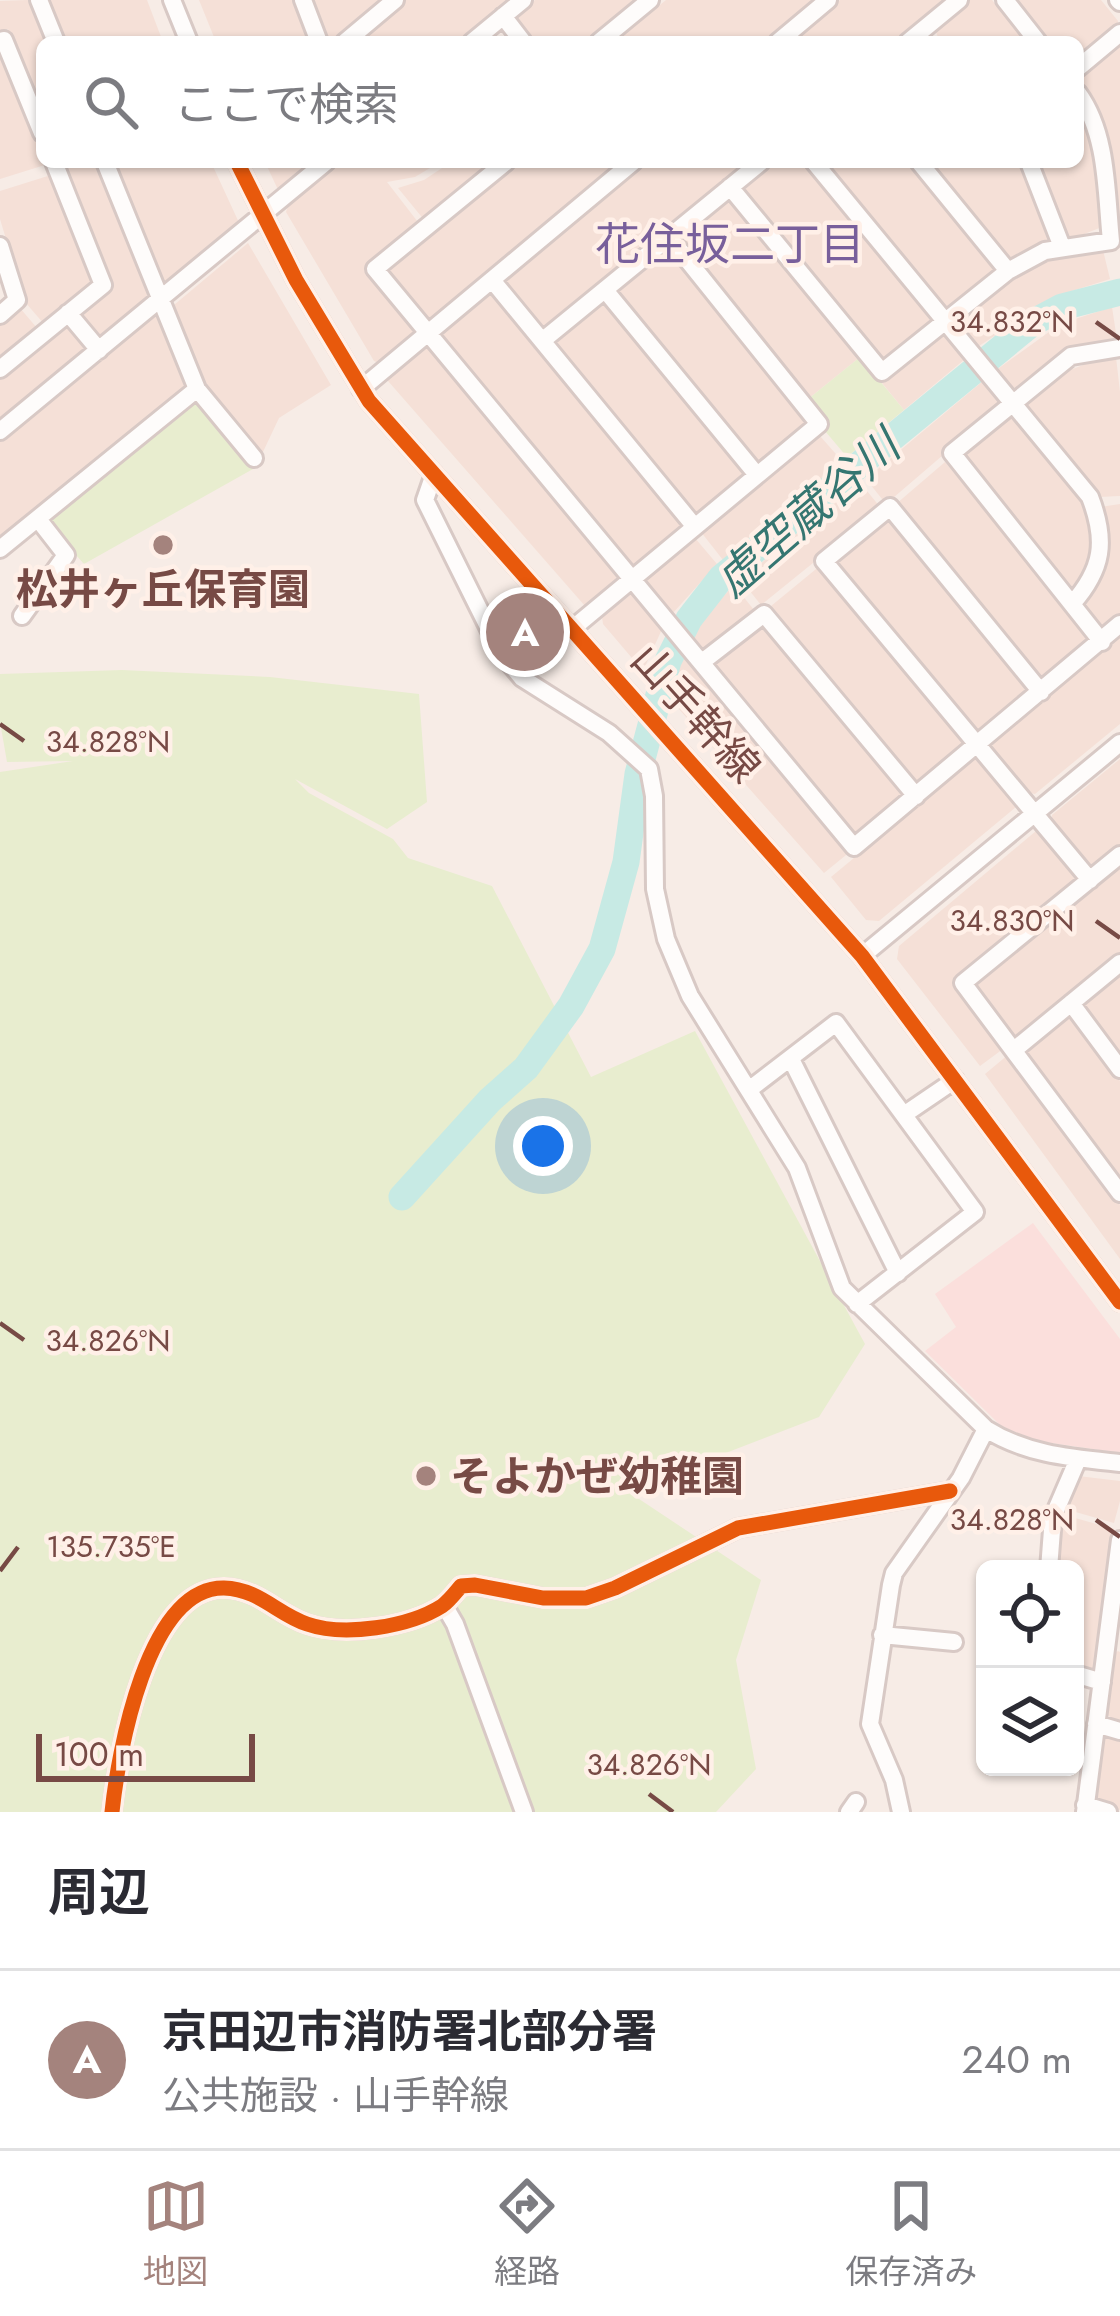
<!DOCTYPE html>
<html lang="ja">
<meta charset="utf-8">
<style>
:root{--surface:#fff;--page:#f2f2f3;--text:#2b2b33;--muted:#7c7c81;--line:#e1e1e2;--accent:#a4837d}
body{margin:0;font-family:Jost,"Noto Sans JP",sans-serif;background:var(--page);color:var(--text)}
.controls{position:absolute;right:36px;bottom:36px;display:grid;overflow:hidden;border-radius:18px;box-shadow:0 3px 9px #0004}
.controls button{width:108px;height:108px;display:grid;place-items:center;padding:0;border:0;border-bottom:3px solid var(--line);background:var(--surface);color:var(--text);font:60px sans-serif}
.scale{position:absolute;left:36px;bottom:30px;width:219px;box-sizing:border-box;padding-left:12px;border:6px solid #774a45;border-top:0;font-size:33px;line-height:42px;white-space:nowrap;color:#774a45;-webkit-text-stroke:9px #fff0e8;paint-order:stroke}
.you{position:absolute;left:543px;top:1146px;width:42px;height:42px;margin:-30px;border:9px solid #fff;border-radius:50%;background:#1a73e8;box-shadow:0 0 0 18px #1a73e833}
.badge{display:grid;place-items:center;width:78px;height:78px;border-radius:50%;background:var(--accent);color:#fff;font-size:39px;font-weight:700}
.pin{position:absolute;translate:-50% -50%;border:6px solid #fff;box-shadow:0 3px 12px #0006}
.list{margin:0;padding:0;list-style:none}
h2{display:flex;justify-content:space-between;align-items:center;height:156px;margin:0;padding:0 48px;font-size:51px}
h2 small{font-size:39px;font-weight:400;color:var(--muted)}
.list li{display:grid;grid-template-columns:78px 1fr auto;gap:36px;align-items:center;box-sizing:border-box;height:180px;padding:0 48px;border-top:3px solid var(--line)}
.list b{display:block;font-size:45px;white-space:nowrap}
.list p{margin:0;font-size:39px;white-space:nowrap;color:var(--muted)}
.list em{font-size:39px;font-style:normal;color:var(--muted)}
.icon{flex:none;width:66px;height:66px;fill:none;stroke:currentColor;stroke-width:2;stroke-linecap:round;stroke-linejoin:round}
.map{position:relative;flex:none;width:1120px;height:1812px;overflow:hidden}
.search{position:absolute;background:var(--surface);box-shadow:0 3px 9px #0004;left:36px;right:36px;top:36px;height:132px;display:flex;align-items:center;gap:30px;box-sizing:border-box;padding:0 42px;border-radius:18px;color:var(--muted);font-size:45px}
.sheet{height:336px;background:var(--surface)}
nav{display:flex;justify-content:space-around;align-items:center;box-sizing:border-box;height:168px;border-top:3px solid var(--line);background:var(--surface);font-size:33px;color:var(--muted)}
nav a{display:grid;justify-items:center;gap:6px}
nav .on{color:var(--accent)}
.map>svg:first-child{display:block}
.residential{fill:#f5e0d7}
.commercial{fill:#fbdfdc}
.green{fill:#e8edcf}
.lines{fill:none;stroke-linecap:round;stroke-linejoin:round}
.river{stroke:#c7eae4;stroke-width:27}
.minor-casing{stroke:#d8c9c5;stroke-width:22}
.minor{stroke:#fefcfb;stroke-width:16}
.cycleway-casing{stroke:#fff0e8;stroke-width:22}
.cycleway{stroke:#e8590c;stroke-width:15}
.ticks{fill:none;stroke:#774a45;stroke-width:4.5}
.poi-dot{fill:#a4837d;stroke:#fff0e8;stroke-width:4.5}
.labels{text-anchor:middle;stroke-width:9;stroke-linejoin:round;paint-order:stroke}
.poi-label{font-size:42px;font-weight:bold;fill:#774a45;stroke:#fff0e8}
.street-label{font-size:42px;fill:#774a45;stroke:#fff0e8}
.neighbourhood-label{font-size:45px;fill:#785f9b;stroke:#fff0e8}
.water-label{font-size:45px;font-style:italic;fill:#357671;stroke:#fff0e8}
.ticks-label{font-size:30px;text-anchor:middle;fill:#774a45;stroke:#fff0e8;stroke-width:9;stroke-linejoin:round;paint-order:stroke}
</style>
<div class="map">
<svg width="1120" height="1812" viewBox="0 0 1120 1812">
<rect width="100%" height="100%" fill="#f7ece6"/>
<path class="residential" d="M28,0L45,42H42V110L8,29L0,31V1Z
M48,0H147L163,42H65Z
M199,0H296L313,42H216Z
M311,0H383L331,42Z
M404,0H512L461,42H353Z
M535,0H644L593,42H534L515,21Z
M666,0H819L768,42H615Z
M840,0H947L896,42H790Z
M970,0H992L1027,42H940L935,30Z
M1011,0H1101L1118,21L1117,29L1078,59V42H1047Z
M1120,44V237H1119L1088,96L1079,84L1080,77Z
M0,51L42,149V162L48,164L0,179Z
M1078,106L1090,136L1102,227L1069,240L1035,162H1078Z
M77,162H94L148,292L147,299L101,337L84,321L83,313L112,286L66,167Z
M114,162H211L241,227L165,287Z
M265,162H318L280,194Z
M340,162H440L415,177L387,182L421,226L369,268L417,328L415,334L381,364L374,361L286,212L288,206Z
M451,162H496L425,221L398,188L424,180Z
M516,162H622L433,319L427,318L390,273L391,267Z
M645,162H750L548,329H542L504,279Z
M773,162H805L933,318L932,324L888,363L881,362L742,193L743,188Z
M822,162H912L997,265V271L949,309H944Z
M930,162H1020L1051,241L1049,248L1017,262L1011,260Z
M51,175L92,279L91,286L44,324L25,302L0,219V191Z
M725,201H731L860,357L807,400L681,244V239Z
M248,243L331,385L279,418L262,454L210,393L174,305Z
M1102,246L1110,279L1053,297L976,348L958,328V320L1012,279L1045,262Z
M663,253H669L808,420L809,427L763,464L757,463L619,296V290Z
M487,293H493L683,523V529L638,566L632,565L442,336V330Z
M601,304L607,305L745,472V478L700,515L695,514L557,348V342Z
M1112,307L1117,340L1089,346L1017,392L1010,390L995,371L1060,324Z
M20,308L37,328L0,361V324Z
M157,315H161L186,379L184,388L0,540V442Z
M63,329H70L86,346L85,350L0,419V380Z
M941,334L948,336L965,359L904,410L882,383Z
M425,344L431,345L620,574L621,581L592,606H585L388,381L389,375Z
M1112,354L1116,357L1120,392V496L1099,497L1026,409L1027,404L1070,370Z
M983,381L1000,401L999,407L886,504L866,479Z
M1009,418L1015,419L1088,511L1091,565L1072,592L964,461V455Z
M820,436L843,462L723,560L701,532Z
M945,462L1091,638L1045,680L1039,679L896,504Z
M859,481L880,507L876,512L761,605L741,580Z
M1120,504V616L1108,629H1102L1085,608L1105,561L1100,507Z
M885,521L891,522L1028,689L1027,695L983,731H978L840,564V557Z
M695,538L717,564L673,613L647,584L648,578Z
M821,565L967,740L966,746L921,783L915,782L771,606Z
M734,585L754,610L707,649L700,647L690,632Z
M634,592L663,627L643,671L603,624L602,617Z
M761,623L766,624L904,791V797L859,834L854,833L716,666V660Z
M1120,636V724L1035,794L1030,793L993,749L992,743Z
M680,645L851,851L824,873L663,691Z
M976,757H981L1017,802L1016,807L879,921L866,920L831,877Z
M1120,759V848L1097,868L1087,864L1052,821V815Z
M1036,831L1044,833L1079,882L956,982L1003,1049L980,1066L897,959L899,946Z
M1120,864V953L1018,1037L1011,1036L977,989V983Z
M1120,971V1058L1083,1008V1001Z
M1065,1016L1072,1017L1120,1081V1181L1026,1054L1027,1048Z
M1009,1054L1120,1205V1259L985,1074Z
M1078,1476L1120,1481V1501L1114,1523L1065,1509Z
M1061,1514L1114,1529L1096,1665L1089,1671L1075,1667V1569H1056Z
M1118,1651L1120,1652V1723L1104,1713L1111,1656Z
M1109,1735L1120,1738V1810L1101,1805L1095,1796L1101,1739Z"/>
<path class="commercial" d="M1033,1223L1120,1339V1453L1031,1440L1000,1425L925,1351L956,1327L935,1294Z"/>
<path class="green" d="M860,357L904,410L847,457L825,431L829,427L807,400Z
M193,398L199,400L253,469L84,564L50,526L51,517Z
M122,670L270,677L419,694L427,802L387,829L295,779L309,793L393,839L408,858L492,886L591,1077L695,1031L865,1344L819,1417L627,1491L761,1580L736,1660L756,1769L716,1812H0V772L73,761L7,762L0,722V674Z"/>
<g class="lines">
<path class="river" d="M402,1197L490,1100L526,1068L571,1006L602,949L626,862L638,774L668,661L689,619L721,578L1032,323L1062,307L1120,292"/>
<defs>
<path id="minor" d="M39,0L56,42
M172,0L189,42
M303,0L319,42
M1005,0L1038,42
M1118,0L1120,2
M503,16L523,42
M0,41L4,40L42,133
M345,42L395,0
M472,42L523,0
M599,42L650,0
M778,42L828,0
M908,42L959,0
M1078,68L1120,33
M105,162L197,389L254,458
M237,162L296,280L369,401L862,956L1120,1302
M506,162L375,269L854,847L1120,624
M814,162L1090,497C1107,541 1103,569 1072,604
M919,162L1008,271
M1029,162L1062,247
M730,187L882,372L1008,271L1045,251L1111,241C1106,193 1108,134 1078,93
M0,246L17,300L0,315
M492,280L695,527
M605,290L757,475
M68,313L99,350
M542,341L761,162
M0,369L103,285L54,162
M361,389L633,162
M0,431L326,162
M434,474L425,500L501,653L522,678L609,733L649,769L654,796L655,889L666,939L690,996L797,1168L842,1288L986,1429C1027,1455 1073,1458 1120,1463
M0,549L197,389
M22,616L66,555L38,519
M572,629L819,424L669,237
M1102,642L952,453L1071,356L1120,348
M702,662L764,614L916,796
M1041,692L890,507L824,561L1090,880
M1120,855L963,983L1120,1193
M862,956L1120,743
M1071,1003L1120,1069
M1014,1050L1120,963
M791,1059L898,1273
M750,1089L836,1023L975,1212L857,1304
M905,1114L955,1080
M1049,1569L1053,1517L1078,1459
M444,1605L455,1624L524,1812
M882,1635L954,1642
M1075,1674L1102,1682
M1096,1724L1120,1731
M1085,1805L1108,1812
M112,1812C118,1754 147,1587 224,1588C259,1589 277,1614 307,1624C344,1637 409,1627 442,1606C449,1601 455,1593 461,1586L475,1585L543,1598H586L615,1588L738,1528L950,1491
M849,1812L856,1802
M901,1812L894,1780L870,1724L891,1585L894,1573L961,1478L986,1429
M1085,1812L1120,1540"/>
</defs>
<use href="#minor" class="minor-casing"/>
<use href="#minor" class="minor"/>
<defs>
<path id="cycleway" d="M237,162L296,280L369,401L862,956L1120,1302
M112,1812C118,1754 147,1587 224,1588C259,1589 277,1614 307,1624C344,1637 409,1627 442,1606C449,1601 455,1593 461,1586L475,1585L543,1598H586L615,1588L738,1528L950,1491"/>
</defs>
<use href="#cycleway" class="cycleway-casing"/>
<use href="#cycleway" class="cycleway"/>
</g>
<path class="ticks" d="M1096,322L1120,339M0,724L24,741M1096,921L1120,938M0,1323L24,1340M1096,1520L1120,1537M0,1571L18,1547M649,1794L673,1812"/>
<g class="poi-dot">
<circle cx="163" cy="545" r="12"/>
<circle cx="426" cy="1476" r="12"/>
</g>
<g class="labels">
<g class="poi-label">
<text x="163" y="604">松井ヶ丘保育園</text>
<text x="450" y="1491" text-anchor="start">そよかぜ幼稚園</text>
</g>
<g class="street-label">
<text transform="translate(696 713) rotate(48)" y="15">山手幹線</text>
</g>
<g class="neighbourhood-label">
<text x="730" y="260">花住坂二丁目</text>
</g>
<g class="water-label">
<text transform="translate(807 513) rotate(-41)" y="16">虚空蔵谷川</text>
</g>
</g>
<g class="ticks-label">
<text x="1012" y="332">34.832°N</text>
<text x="108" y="752">34.828°N</text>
<text x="1012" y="931">34.830°N</text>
<text x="108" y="1351">34.826°N</text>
<text x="1012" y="1530">34.828°N</text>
<text x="111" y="1557">135.735°E</text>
<text x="649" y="1775">34.826°N</text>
</g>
</svg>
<div class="controls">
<button><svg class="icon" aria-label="locate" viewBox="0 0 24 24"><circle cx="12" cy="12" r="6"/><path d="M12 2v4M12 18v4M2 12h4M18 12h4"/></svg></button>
<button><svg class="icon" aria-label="layers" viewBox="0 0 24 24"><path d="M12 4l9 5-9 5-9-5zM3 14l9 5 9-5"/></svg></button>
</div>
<div class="scale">100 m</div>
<div class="you"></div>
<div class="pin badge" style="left:525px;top:632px">A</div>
<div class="search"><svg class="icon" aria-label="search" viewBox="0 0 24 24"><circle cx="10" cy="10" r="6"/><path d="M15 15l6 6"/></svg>ここで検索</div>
</div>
<section class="sheet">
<h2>周辺<small></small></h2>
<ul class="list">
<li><span class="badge">A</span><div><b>京田辺市消防署北部分署</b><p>公共施設 · 山手幹線</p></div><em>240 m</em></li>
</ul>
</section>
<nav>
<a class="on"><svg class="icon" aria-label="map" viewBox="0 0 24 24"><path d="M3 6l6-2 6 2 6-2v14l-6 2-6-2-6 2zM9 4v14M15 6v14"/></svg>地図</a>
<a><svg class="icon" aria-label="directions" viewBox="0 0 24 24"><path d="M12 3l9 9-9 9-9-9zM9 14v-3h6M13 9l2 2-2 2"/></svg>経路</a>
<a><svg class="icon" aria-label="saved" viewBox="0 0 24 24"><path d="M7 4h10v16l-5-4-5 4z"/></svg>保存済み</a>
</nav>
